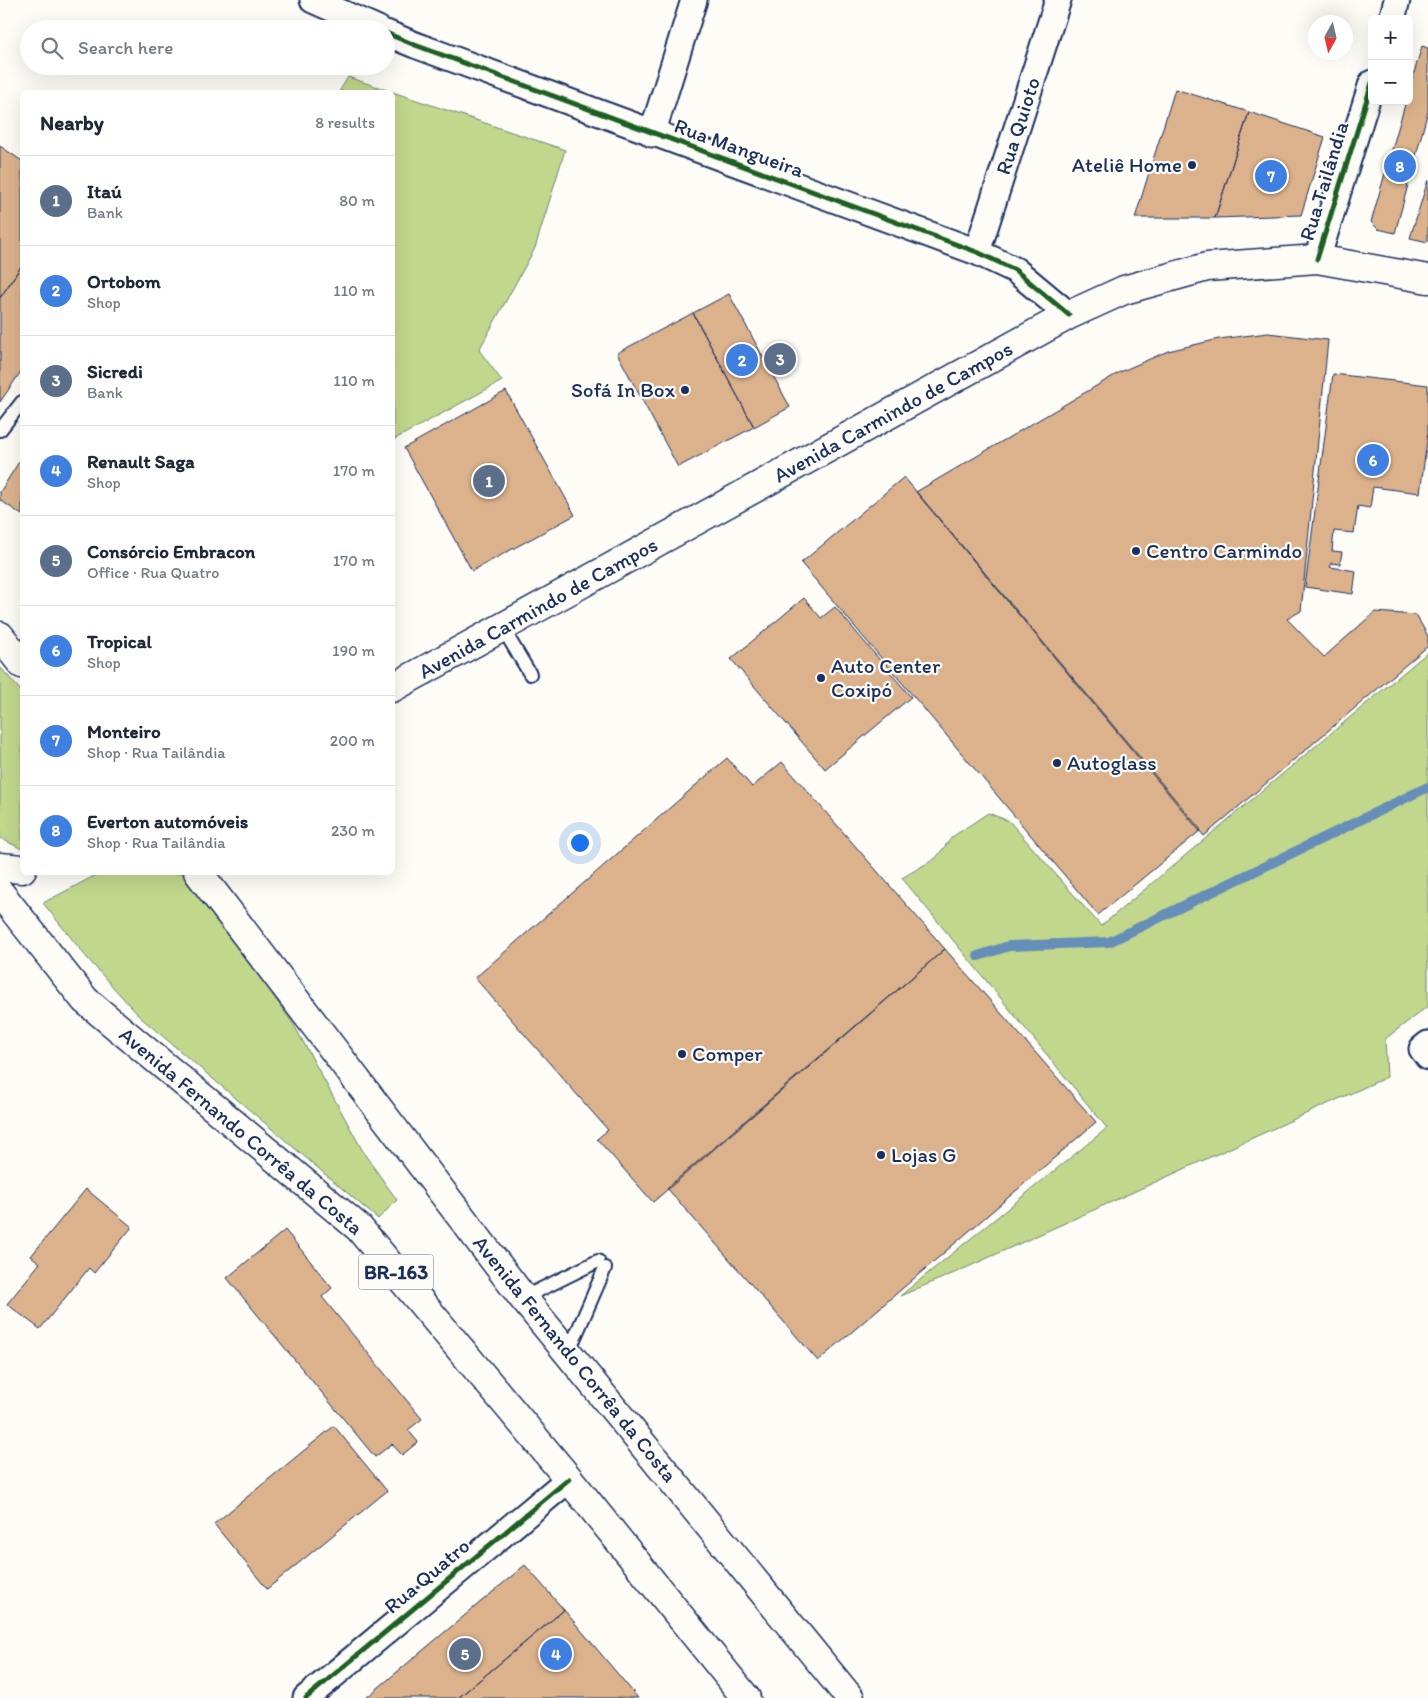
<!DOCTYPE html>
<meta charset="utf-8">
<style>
:root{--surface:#fff;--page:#f2f2f3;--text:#1f2937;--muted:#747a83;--line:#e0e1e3;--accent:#b45309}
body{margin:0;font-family:Itim,sans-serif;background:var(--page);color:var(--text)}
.controls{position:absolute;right:15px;top:15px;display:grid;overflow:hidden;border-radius:8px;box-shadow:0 5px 20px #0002}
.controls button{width:45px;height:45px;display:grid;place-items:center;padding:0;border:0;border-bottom:1px solid var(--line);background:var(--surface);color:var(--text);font:25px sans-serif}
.compass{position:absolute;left:1308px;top:15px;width:45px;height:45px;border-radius:50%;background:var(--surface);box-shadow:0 5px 20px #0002;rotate:188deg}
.you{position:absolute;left:579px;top:842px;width:18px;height:18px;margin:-12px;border:4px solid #fff;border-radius:50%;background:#1a73e8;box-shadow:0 0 0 8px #1a73e833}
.badge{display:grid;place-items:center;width:32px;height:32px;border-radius:50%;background:var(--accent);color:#fff;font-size:16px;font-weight:700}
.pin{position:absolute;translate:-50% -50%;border:2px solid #fff;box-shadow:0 1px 5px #0006}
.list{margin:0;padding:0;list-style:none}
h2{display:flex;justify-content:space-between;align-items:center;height:65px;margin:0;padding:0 20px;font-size:21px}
h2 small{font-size:16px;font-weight:400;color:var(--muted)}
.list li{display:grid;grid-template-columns:32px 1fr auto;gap:15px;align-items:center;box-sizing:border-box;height:90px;padding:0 20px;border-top:1px solid var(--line)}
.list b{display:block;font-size:19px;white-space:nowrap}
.list p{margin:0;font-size:16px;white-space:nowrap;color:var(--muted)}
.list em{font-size:16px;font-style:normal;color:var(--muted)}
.icon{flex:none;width:28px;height:28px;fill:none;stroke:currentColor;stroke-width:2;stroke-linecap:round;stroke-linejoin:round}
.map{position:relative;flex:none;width:1428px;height:1698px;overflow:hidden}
.search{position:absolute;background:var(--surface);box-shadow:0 5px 20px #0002;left:20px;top:20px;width:375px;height:55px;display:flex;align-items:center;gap:12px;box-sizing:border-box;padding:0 18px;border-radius:28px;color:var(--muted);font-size:19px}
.panel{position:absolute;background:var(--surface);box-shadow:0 5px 20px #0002;left:20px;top:90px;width:375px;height:785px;border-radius:8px}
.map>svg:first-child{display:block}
.green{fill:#c1d78c;stroke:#6e8375}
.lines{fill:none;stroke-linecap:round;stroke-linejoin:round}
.stream{stroke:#658eb8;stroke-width:10}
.building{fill:#dbb28c;stroke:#1b2f5e}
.lane-casing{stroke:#1b2f5e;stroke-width:16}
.street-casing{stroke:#1b2f5e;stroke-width:29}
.secondary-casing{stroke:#1b2f5e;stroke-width:31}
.highway-casing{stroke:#1b2f5e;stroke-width:31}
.lane{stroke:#fdfcf7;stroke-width:12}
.street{stroke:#fdfcf7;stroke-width:25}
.secondary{stroke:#fdfcf7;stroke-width:28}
.highway{stroke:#fdfcf7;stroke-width:28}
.cycleway-casing{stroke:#fdfcf7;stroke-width:8}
.cycleway{stroke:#1b5e20;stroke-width:5}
.poi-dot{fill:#1b2f5e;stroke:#fdfcf7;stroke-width:2}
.labels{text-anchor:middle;stroke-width:4.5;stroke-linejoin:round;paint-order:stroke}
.shield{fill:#fdfcf7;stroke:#5f6c8c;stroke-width:1}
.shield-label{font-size:20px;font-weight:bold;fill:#1b2f5e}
.street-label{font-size:21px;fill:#1b2f5e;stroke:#fdfcf7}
.poi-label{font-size:21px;fill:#1b2f5e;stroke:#fdfcf7;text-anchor:start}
</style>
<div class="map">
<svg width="1428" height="1698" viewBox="0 0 1428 1698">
<rect width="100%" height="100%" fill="#fdfcf7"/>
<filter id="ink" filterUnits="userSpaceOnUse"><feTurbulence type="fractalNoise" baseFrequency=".02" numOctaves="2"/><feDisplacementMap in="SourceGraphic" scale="10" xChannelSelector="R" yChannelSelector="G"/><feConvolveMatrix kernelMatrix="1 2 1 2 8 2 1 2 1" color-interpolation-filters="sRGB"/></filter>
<g filter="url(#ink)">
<path class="green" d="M348,77L565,150L535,248L479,350L502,381L393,440L392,92H339Z
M1428,652V1006L1385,1039L1387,1077L959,1271L900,1296L1107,1128L902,878L936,858L952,837L988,813L1009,821L1101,926Z
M0,667L22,692V849L0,838Z
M100,873H187L294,1025L365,1155L397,1200L378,1219L140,1017L88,959L43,903Z"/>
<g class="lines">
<path class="stream" d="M978,956L1009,946L1109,942L1428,787"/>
</g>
<path class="building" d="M1422,46L1428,48V111L1395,233L1378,229L1371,222L1406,101H1409V90Z
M1175,89L1249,112L1215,218H1135Z
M1249,112L1325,137L1301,215L1215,218Z
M0,146L22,161V265L0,298Z
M1428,180V242L1410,238Z
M22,265V370L0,402V298Z
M729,294L790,407L754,427L693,313Z
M693,313L754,427L678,467L617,353Z
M1268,333L1328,340L1301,611L1287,619L1324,657L1375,612L1416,615L1428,636V646L1204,836L916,492L1120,372L1168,351L1219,339Z
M1333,374L1428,385V433L1420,493L1373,487L1370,508L1358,506L1354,533L1334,531L1332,551L1342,552L1340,564L1331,563L1330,567L1356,571L1353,594L1305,587Z
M506,391L575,515L472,571L404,448Z
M22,457V515L0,500V492Z
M904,477L1201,830L1098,915L801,563Z
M804,598L821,618L835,607L911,697L825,769L731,659Z
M727,758L752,787L782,762L945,949L653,1202L597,1139L608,1130L475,978Z
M945,949L1096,1122L818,1361L667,1188Z
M86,1189L132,1227L94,1273L89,1268L40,1329L7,1304L40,1263L31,1256Z
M285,1230L332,1288L322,1297L422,1419L408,1430L418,1442L402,1455L392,1444L375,1457L227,1278Z
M334,1426L387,1491L267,1589L214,1524Z
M525,1565L564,1610L458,1698H366Z
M564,1610L638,1698H458Z"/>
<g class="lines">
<defs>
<path id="lane" d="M0,430L22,402
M502,627L530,674
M523,1298L598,1261
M568,1353L605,1268"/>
<path id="street" d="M313,0L378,29
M1392,19L1397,0
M386,33L415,45L977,252L1015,270L1069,315
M652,134L694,0
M977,252L1058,0
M1317,259L1372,83
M1428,1044L1422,1049L1428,1057
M306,1698L569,1479"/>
<path id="secondary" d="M392,688L1069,315L1124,290L1207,267L1317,259L1428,279"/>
<path id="highway" d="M0,636L22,664
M0,867L22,869
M198,872L523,1298L850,1698
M0,893L85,1000L359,1228L569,1479L746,1698"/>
</defs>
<use href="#lane" class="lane-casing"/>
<use href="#street" class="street-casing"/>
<use href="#secondary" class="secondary-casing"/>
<use href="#highway" class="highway-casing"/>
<use href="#lane" class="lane"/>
<use href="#street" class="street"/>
<use href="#secondary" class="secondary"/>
<use href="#highway" class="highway"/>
<defs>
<path id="cycleway" d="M386,33L415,45L977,252L1015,270L1069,315
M1317,259L1372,83
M306,1698L569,1479"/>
</defs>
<use href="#cycleway" class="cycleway-casing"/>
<use href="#cycleway" class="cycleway"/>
</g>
</g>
<g class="poi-dot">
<circle cx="1192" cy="165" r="5"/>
<circle cx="685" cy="390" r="5"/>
<circle cx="1136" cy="551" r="5"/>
<circle cx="821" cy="678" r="5"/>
<circle cx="1057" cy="763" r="5"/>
<circle cx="682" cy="1054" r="5"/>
<circle cx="881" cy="1155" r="5"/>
</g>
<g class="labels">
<rect class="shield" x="358.5" y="1254.5" width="75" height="35" rx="4"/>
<g class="shield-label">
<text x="396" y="1279">BR-163</text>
</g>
<g class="street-label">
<text transform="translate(1018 126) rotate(-72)" y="7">Rua Quioto</text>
<text transform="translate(739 148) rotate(20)" y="7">Rua Mangueira</text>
<text transform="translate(1324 181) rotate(-73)" y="7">Rua Tailândia</text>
<text transform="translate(893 412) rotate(-29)" y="7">Avenida Carmindo de Campos</text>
<text transform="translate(538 608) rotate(-29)" y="7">Avenida Carmindo de Campos</text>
<text transform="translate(241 1131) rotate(40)" y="7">Avenida Fernando Corrêa da Costa</text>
<text transform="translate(575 1359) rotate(51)" y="7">Avenida Fernando Corrêa da Costa</text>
<text transform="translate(427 1576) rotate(-40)" y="7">Rua Quatro</text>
</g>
<g class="poi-label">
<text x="1182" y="172" text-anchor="end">Ateliê Home</text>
<text x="675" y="397" text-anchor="end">Sofá In Box</text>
<text x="1146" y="558">Centro Carmindo</text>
<text x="831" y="673">Auto Center<tspan x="831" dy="24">Coxipó</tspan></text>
<text x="1067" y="770">Autoglass</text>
<text x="692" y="1061">Comper</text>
<text x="891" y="1162">Lojas G</text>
</g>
</g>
</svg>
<div class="controls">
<button>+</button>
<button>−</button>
</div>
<svg class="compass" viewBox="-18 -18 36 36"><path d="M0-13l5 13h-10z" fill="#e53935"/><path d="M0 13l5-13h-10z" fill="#747a83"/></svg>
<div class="you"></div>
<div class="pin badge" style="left:489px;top:481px;background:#5c6f8a">1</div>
<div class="pin badge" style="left:742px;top:360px;background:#3f7fe0">2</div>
<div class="pin badge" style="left:780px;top:359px;background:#5c6f8a">3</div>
<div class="pin badge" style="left:556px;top:1654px;background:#3f7fe0">4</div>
<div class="pin badge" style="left:465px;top:1654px;background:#5c6f8a">5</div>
<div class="pin badge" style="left:1373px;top:460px;background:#3f7fe0">6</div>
<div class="pin badge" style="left:1271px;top:176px;background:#3f7fe0">7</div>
<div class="pin badge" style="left:1400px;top:166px;background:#3f7fe0">8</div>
<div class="search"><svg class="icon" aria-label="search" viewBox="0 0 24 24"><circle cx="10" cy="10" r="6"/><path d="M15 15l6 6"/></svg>Search here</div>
<section class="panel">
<h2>Nearby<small>8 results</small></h2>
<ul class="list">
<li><span class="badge" style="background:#5c6f8a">1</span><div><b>Itaú</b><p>Bank</p></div><em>80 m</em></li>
<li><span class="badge" style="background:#3f7fe0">2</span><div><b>Ortobom</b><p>Shop</p></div><em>110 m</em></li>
<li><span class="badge" style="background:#5c6f8a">3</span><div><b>Sicredi</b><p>Bank</p></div><em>110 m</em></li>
<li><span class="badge" style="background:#3f7fe0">4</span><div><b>Renault Saga</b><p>Shop</p></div><em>170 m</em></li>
<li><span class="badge" style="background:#5c6f8a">5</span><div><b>Consórcio Embracon</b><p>Office · Rua Quatro</p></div><em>170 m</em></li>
<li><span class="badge" style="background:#3f7fe0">6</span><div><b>Tropical</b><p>Shop</p></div><em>190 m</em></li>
<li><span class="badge" style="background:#3f7fe0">7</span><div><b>Monteiro</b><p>Shop · Rua Tailândia</p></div><em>200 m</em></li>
<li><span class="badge" style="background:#3f7fe0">8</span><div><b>Everton automóveis</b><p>Shop · Rua Tailândia</p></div><em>230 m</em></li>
</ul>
</section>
</div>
